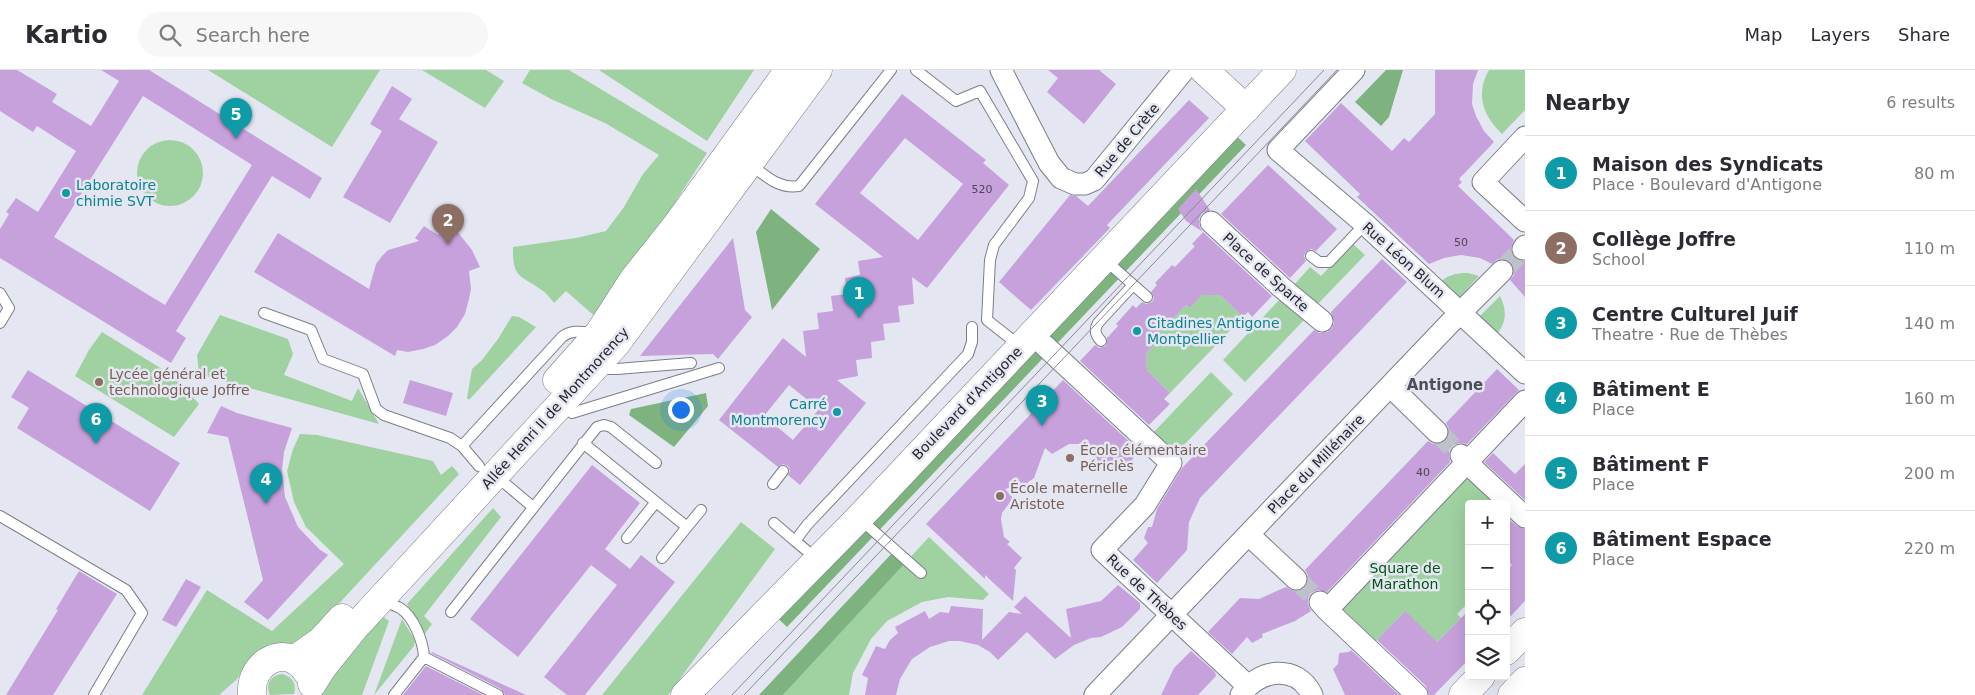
<!DOCTYPE html>
<meta charset="utf-8">
<style>
:root{--surface:#fff;--page:#f7f7f7;--text:#2b2b33;--muted:#7c7c81;--line:#e1e1e2;--accent:#ea580c}
body{margin:0;font-family:"DejaVu Sans",sans-serif;background:var(--page);color:var(--text)}
.controls{position:absolute;right:15px;bottom:15px;display:grid;overflow:hidden;border-radius:5px;box-shadow:0 5px 20px #0002}
.controls button{width:45px;height:45px;display:grid;place-items:center;padding:0;border:0;border-bottom:1px solid var(--line);background:var(--surface);color:var(--text);font:25px sans-serif}
.you{position:absolute;left:680px;top:339px;width:18px;height:18px;margin:-12px;border:4px solid #fff;border-radius:50%;background:#1a73e8;box-shadow:0 0 0 8px #1a73e833}
.badge{display:grid;place-items:center;width:32px;height:32px;border-radius:50%;background:var(--accent);color:#fff;font-size:16px;font-weight:700}
.pin{position:absolute;translate:-50% -41px;filter:drop-shadow(0 1px 2px #0008)}
.pin::after{content:'';position:absolute;top:26px;width:18px;height:15px;background:inherit;clip-path:polygon(0 0,100% 0,50% 100%)}
.list{margin:0;padding:0;list-style:none}
h2{display:flex;justify-content:space-between;align-items:center;height:65px;margin:0;padding:0 20px;font-size:21px}
h2 small{font-size:16px;font-weight:400;color:var(--muted)}
.list li{display:grid;grid-template-columns:32px 1fr auto;gap:15px;align-items:center;box-sizing:border-box;height:75px;padding:0 20px;border-top:1px solid var(--line)}
.list b{display:block;font-size:19px;white-space:nowrap}
.list p{margin:0;font-size:16px;white-space:nowrap;color:var(--muted)}
.list em{font-size:16px;font-style:normal;color:var(--muted)}
.icon{flex:none;width:28px;height:28px;fill:none;stroke:currentColor;stroke-width:2;stroke-linecap:round;stroke-linejoin:round}
.map{position:relative;flex:none;width:1525px;height:625px;overflow:hidden}
header{display:flex;align-items:center;gap:30px;box-sizing:border-box;height:70px;padding:0 25px;background:var(--surface);border-bottom:1px solid var(--line)}
header strong{font-size:24px}
nav{display:flex;gap:28px;margin-inline-start:auto;font-size:18px}
.search{width:350px;height:45px;background:var(--page);display:flex;align-items:center;gap:12px;box-sizing:border-box;padding:0 18px;border-radius:28px;color:var(--muted);font-size:19px}
main{display:flex}
aside{flex:1;background:var(--surface)}
.map>svg:first-child{display:block}
.green{fill:#9fd1a1}
.forest{fill:#7eb380}
.building{fill:#c7a1dc;fill-rule:evenodd}
.lines{fill:none;stroke-linecap:round;stroke-linejoin:round}
.street-tunnel{stroke:#bec1ca;stroke-width:21;stroke-dasharray:21 11;stroke-linecap:butt}
.lane-casing{stroke:#7c7e88;stroke-width:12}
.street-casing{stroke:#7c7e88;stroke-width:23}
.secondary-casing{stroke:#7c7e88;stroke-width:29}
.lane{stroke:#fff;stroke-width:10}
.street{stroke:#fff;stroke-width:21}
.secondary{stroke:#fff;stroke-width:28}
.tram{stroke:#888a91;stroke-width:1}
.culture-dot{fill:#0f9aa8;stroke:#e4e7f2;stroke-width:2}
.education-dot{fill:#8d6e63;stroke:#e4e7f2;stroke-width:2}
.labels{text-anchor:middle;stroke-width:5;stroke-linejoin:round;paint-order:stroke}
.number-label{font-size:11px;fill:#4e4657}
.street-label{font-size:14px;fill:#26272b;stroke:#e4e7f2}
.culture-label{font-size:14px;fill:#0d838f;stroke:#e4e7f2;text-anchor:start}
.education-label{font-size:14px;fill:#785e54;stroke:#e4e7f2;text-anchor:start}
.park-label{font-size:14px;fill:#005513;stroke:#e4e7f2}
.neighbourhood-label{font-size:15px;font-weight:bold;fill:#4c4e58;stroke:#e4e7f2}
</style>
<header>
<strong>Kartio</strong>
<div class="search"><svg class="icon" aria-label="search" viewBox="0 0 24 24"><circle cx="10" cy="10" r="6"/><path d="M15 15l6 6"/></svg>Search here</div>
<nav><a>Map</a><a>Layers</a><a>Share</a></nav>
</header>
<main>
<div class="map">
<svg width="1525" height="625" viewBox="0 0 1525 625">
<rect width="100%" height="100%" fill="#e4e7f2"/>
<path class="green" d="M208,0H380L332,77Z
M422,0H486L504,11L485,38Z
M530,0H569L707,83L599,250L566,221L554,233C551,229 547,224 543,221C522,205 512,210 513,177L576,168L606,161L624,137L643,104L659,85L605,53L551,29L522,13Z
M599,0H754L707,71Z
M1489,0H1525V40L1502,64C1483,46 1475,24 1489,0Z
M137 103a33 33 0 1 1 66 0a33 33 0 1 1-66 0Z
M1352,173L1365,185L1315,237L1293,216L1310,197L1321,206Z
M1468,203L1479,206L1457,230L1439,214C1446,205 1456,203 1468,203Z
M1202,225H1220L1243,247L1170,323L1147,300L1146,283L1158,271L1155,267L1186,235L1190,238Z
M1500,226C1507,240 1507,254 1495,266L1477,249Z
M1281,228L1304,250L1245,312L1223,290Z
M220,245L288,269L293,284L284,305L352,331L358,318L379,354L199,304L197,285Z
M512,246L519,247L536,257L469,330L467,328L472,299L482,290L498,269Z
M102,262L175,307L199,334L174,367L75,306L89,280Z
M1211,302L1233,324L1181,378L1178,375L1170,382L1152,364Z
M300,364L317,365L433,391L441,405L452,396L459,404L307,568L290,574L271,578L256,585L236,610L219,625H142L207,520L272,561L344,494L306,457L294,432L287,401L293,379Z
M1469,403L1497,431L1494,434H1469V532L1457,544L1461,548L1433,576L1405,541L1376,571L1342,539Z
M493,438L501,447L424,546L432,554L424,565L407,534Z
M741,452L775,479L668,625H602Z
M929,467L989,524L983,530L948,527L922,532L887,551L871,569L853,603L849,625H783Z
M378,543L389,551L362,625H322L326,609Z
M402,549L415,570L414,576L374,625Z
M282,604C292,606 297,614 294,624L270,625C265,614 271,605 282,604Z"/>
<path class="forest" d="M1386,0H1403L1389,47L1381,56L1355,32Z
M1221,51L1246,75L787,557L762,533Z
M771,139L820,179L772,240L756,162Z
M706,323L708,336L674,377L629,345L631,339Z
M895,480L907,491L783,625H759Z"/>
<path class="building" d="M0,0H17L57,24L52,32L91,56L119,11L101,0H149L322,108L310,129L272,106L176,261L186,268L171,293L0,188V159L9,144L6,142L16,128L38,142L76,81L37,56L33,62L0,41ZM143,26L252,95L165,235L54,167Z
M1048,0H1099L1116,14L1084,54L1047,22L1058,8Z
M1435,0H1478L1473,14L1472,34L1476,46L1484,61L1494,72L1459,109L1462,112L1458,116L1514,170L1511,178L1512,185L1516,190L1525,191V227L1510,210L1514,205V198L1511,193L1506,189H1498L1492,194L1480,188L1461,185L1444,188L1429,194L1357,127L1360,124L1305,71L1341,33L1392,81L1404,68L1409,72L1435,44Z
M392,16L412,29L399,49L438,72L390,153L343,127L382,61L370,54Z
M902,24L986,90L983,93L1009,115L927,218L912,207L914,234L898,236L900,252L883,254L885,270L871,272L872,288L856,290L858,306L837,310L866,333L800,415L788,405L790,401L788,396L783,394L778,397L719,350L783,268L806,287L803,261L819,259L817,243L833,241L831,226L847,224L845,208L860,205L858,191L883,187L815,134ZM905,68L963,114L918,170L860,123ZM789,315L819,339L793,370L764,346Z
M1189,30L1209,48L1107,155L1110,158L1031,240L999,212L1070,125L1076,126L1088,136Z
M1268,95L1337,159L1316,181L1311,179L1306,182L1304,186L1306,191L1290,208L1221,144Z
M1196,119L1210,140L1202,143L1199,149V155L1202,161L1272,226L1252,247L1248,242L1243,247L1220,225H1202L1190,238L1186,235L1155,267L1158,271L1146,283L1147,300L1170,323L1164,329L1170,334L1149,355L1080,291L1095,275L1099,278L1106,276L1107,268L1118,256L1116,254L1133,235L1136,238L1142,232L1146,234L1152,232L1154,228L1151,222L1157,215L1155,213L1172,195L1175,197L1195,176L1192,174L1203,162L1186,151L1178,139Z
M424,156L438,165L441,160L452,167L456,160L472,180L480,197L469,201L471,219L469,229L465,244L457,257L448,266L435,275L423,279L408,282L397,280L395,286L254,202L278,163L369,219L376,194L382,186L388,180L419,171L415,168Z
M733,168L745,240L752,247L718,289L713,284L640,286Z
M1382,189L1407,212L1200,428L1189,452L1187,480L1157,513L1133,490L1148,473L1144,468L1148,457H1152L1157,439L1182,398L1314,260L1320,263L1327,262L1331,259L1334,253L1331,242Z
M1497,299L1519,320L1467,374L1460,373L1453,375L1449,380L1450,392L1327,522L1318,520L1311,523L1308,528V534L1311,541L1295,551L1262,564L1263,567L1252,573L1247,567L1232,584L1208,562L1240,528L1259,529L1286,517L1294,521H1300L1305,518L1308,511V505L1305,500L1428,371L1433,374H1440L1446,370L1449,366V359L1446,353Z
M28,300L180,393L150,441L17,358L29,338L11,327Z
M410,310L453,323L446,346L403,333Z
M1063,310L1136,378L1135,386L1131,391L1120,393L1110,403L1079,374H1069L1052,384L1045,378L1034,408L1027,413L1005,419L1013,428L1002,443L1001,449L1004,467L1010,472L1007,474L1022,488L1014,498L1016,500L1013,531L985,505V509L926,454Z
M221,336L237,343L292,358L284,382L282,400L285,427L298,457L319,479L328,485L268,550L244,532L263,510L228,367L207,363Z
M1493,383L1515,404L1525,394V430L1484,392Z
M592,395L640,433L605,479L630,499L641,485L675,512L585,625H567L544,607L617,515L591,495L518,587L470,549Z
M1506,447L1517,456L1525,459V531L1506,551V501L1512,495L1506,490Z
M79,501L117,524L53,625H6L58,540L56,539Z
M186,509L201,517L176,557L162,550Z
M1118,515L1140,533V539L1122,557L1101,567L1091,568L1074,575L1055,589L1027,562L998,590L990,582L978,575L959,571H949L930,577L912,589L900,609L896,625H865L868,608L862,605L876,576L885,579L890,570L898,563L895,557L925,541L929,549L940,542L949,543L951,536L983,539L982,570L1009,542L1022,544L1014,537L1025,526L1071,568L1066,539L1101,531Z
M1469,540V589L1434,625H1429L1426,616L1377,570L1405,541L1437,572Z
M1351,580L1399,625H1345L1333,599L1338,594L1339,583L1349,582Z
M1191,581L1215,602L1216,606L1198,625H1161L1174,598Z
M432,582L526,625H505L501,619L431,583Z
M426,596L483,625H403Z"/>
<g class="lines">
<path class="street-tunnel" d="M1502,201L1523,179
M1437,362L1461,385
M1296,509L1320,532"/>
<defs>
<path id="lane" d="M916,0L956,31L980,21L1033,111L1029,128L994,175L990,190L987,250L1020,276
M750,94C766,106 778,119 799,116L891,0
M1311,186L1319,192H1329L1365,154
M1104,189L1147,227
M0,223L9,238L0,253
M264,243L311,260L323,289L363,304L376,339L384,345L450,368L462,376
M1101,271C1095,265 1094,260 1098,253L1133,215
M600,293L609,299H617L691,293
M561,335L572,343L719,298
M583,373L687,457L662,488
M479,396L462,376L562,267C572,259 583,262 595,263
M496,406L533,437
M773,414L783,401
M0,446L126,520L142,543L94,625
M860,449L921,503
M774,453L795,471
M687,457L701,440
M627,468L656,432
M817,489L795,471L807,455L968,284L972,272V257
M382,531C387,533 394,535 400,538C414,547 423,571 424,587L394,625
M451,542L597,357L604,355L611,357L656,393
M424,587L498,625"/>
<path id="street" d="M1001,0L1049,93L1061,108L1075,114H1085L1094,110L1184,0
M1354,0L1278,80L1365,154L1525,303
M1525,67L1483,112L1525,151
M1211,152L1281,217L1322,251
M1523,179L1525,176
M1044,275L1171,393L1145,435L1102,480L1248,616
M1390,316L1437,362
M1461,385L1466,392L1525,447
M1249,465L1296,509
M1320,532L1327,540L1417,625
M1327,540L1525,331
M1095,625L1450,253L1502,201
M1241,625C1258,599 1297,593 1312,625"/>
<path id="secondary" d="M1204,0L1246,39
M557,310L599,263L633,210L676,156L789,0
M1506,581L1525,562
M294,590L321,571L342,548
M312,614L322,598L355,557L616,274L818,0
M252,625C249,591 288,572 307,602
M685,625L859,448L1282,0
M1463,625L1481,606
M1512,625L1525,611"/>
</defs>
<use href="#lane" class="lane-casing"/>
<use href="#street" class="street-casing"/>
<use href="#secondary" class="secondary-casing"/>
<use href="#lane" class="lane"/>
<use href="#street" class="street"/>
<use href="#secondary" class="secondary"/>
<path class="tram" d="M732,625L1324,0
M744,625L1337,0"/>
</g>
<g class="culture-dot">
<circle cx="66" cy="123" r="5"/>
<circle cx="1137" cy="261" r="5"/>
<circle cx="837" cy="342" r="5"/>
</g>
<g class="education-dot">
<circle cx="99" cy="312" r="5"/>
<circle cx="1070" cy="388" r="5"/>
<circle cx="1000" cy="426" r="5"/>
</g>
<g class="labels">
<g class="number-label">
<text x="982" y="123">520</text>
<text x="1461" y="176">50</text>
<text x="1423" y="406">40</text>
</g>
<g class="street-label">
<text transform="translate(1127 70) rotate(-50)" y="5">Rue de Crète</text>
<text transform="translate(1404 190) rotate(42)" y="5">Rue Léon Blum</text>
<text transform="translate(1266 202) rotate(42)" y="5">Place de Sparte</text>
<text transform="translate(967 333) rotate(-46)" y="5">Boulevard d'Antigone</text>
<text transform="translate(555 338) rotate(-48)" y="5">Allée Henri II de Montmorency</text>
<text transform="translate(1316 394) rotate(-46)" y="5">Place du Millénaire</text>
<text transform="translate(1147 522) rotate(43)" y="5">Rue de Thèbes</text>
</g>
<g class="culture-label">
<text x="76" y="120">Laboratoire<tspan x="76" dy="16">chimie SVT</tspan></text>
<text x="1147" y="258">Citadines Antigone<tspan x="1147" dy="16">Montpellier</tspan></text>
<text x="827" y="339" text-anchor="end">Carré<tspan x="827" dy="16">Montmorency</tspan></text>
</g>
<g class="education-label">
<text x="109" y="309">Lycée général et<tspan x="109" dy="16">technologique Joffre</tspan></text>
<text x="1080" y="385">École élémentaire<tspan x="1080" dy="16">Périclès</tspan></text>
<text x="1010" y="423">École maternelle<tspan x="1010" dy="16">Aristote</tspan></text>
</g>
<g class="park-label">
<text x="1405" y="503">Square de<tspan x="1405" dy="16">Marathon</tspan></text>
</g>
<g class="neighbourhood-label">
<text x="1445" y="320">Antigone</text>
</g>
</g>
</svg>
<div class="controls">
<button>+</button>
<button>−</button>
<button><svg class="icon" aria-label="locate" viewBox="0 0 24 24"><circle cx="12" cy="12" r="6"/><path d="M12 2v4M12 18v4M2 12h4M18 12h4"/></svg></button>
<button><svg class="icon" aria-label="layers" viewBox="0 0 24 24"><path d="M12 4l9 5-9 5-9-5zM3 14l9 5 9-5"/></svg></button>
</div>
<div class="you"></div>
<div class="pin badge" style="left:859px;top:248px;background:#0f9aa8">1</div>
<div class="pin badge" style="left:448px;top:175px;background:#8d6e63">2</div>
<div class="pin badge" style="left:1042px;top:356px;background:#0f9aa8">3</div>
<div class="pin badge" style="left:266px;top:434px;background:#0f9aa8">4</div>
<div class="pin badge" style="left:236px;top:69px;background:#0f9aa8">5</div>
<div class="pin badge" style="left:96px;top:374px;background:#0f9aa8">6</div>
</div>
<aside>
<h2>Nearby<small>6 results</small></h2>
<ul class="list">
<li><span class="badge" style="background:#0f9aa8">1</span><div><b>Maison des Syndicats</b><p>Place · Boulevard d'Antigone</p></div><em>80 m</em></li>
<li><span class="badge" style="background:#8d6e63">2</span><div><b>Collège Joffre</b><p>School</p></div><em>110 m</em></li>
<li><span class="badge" style="background:#0f9aa8">3</span><div><b>Centre Culturel Juif</b><p>Theatre · Rue de Thèbes</p></div><em>140 m</em></li>
<li><span class="badge" style="background:#0f9aa8">4</span><div><b>Bâtiment E</b><p>Place</p></div><em>160 m</em></li>
<li><span class="badge" style="background:#0f9aa8">5</span><div><b>Bâtiment F</b><p>Place</p></div><em>200 m</em></li>
<li><span class="badge" style="background:#0f9aa8">6</span><div><b>Bâtiment Espace</b><p>Place</p></div><em>220 m</em></li>
</ul>
</aside>
</main>
